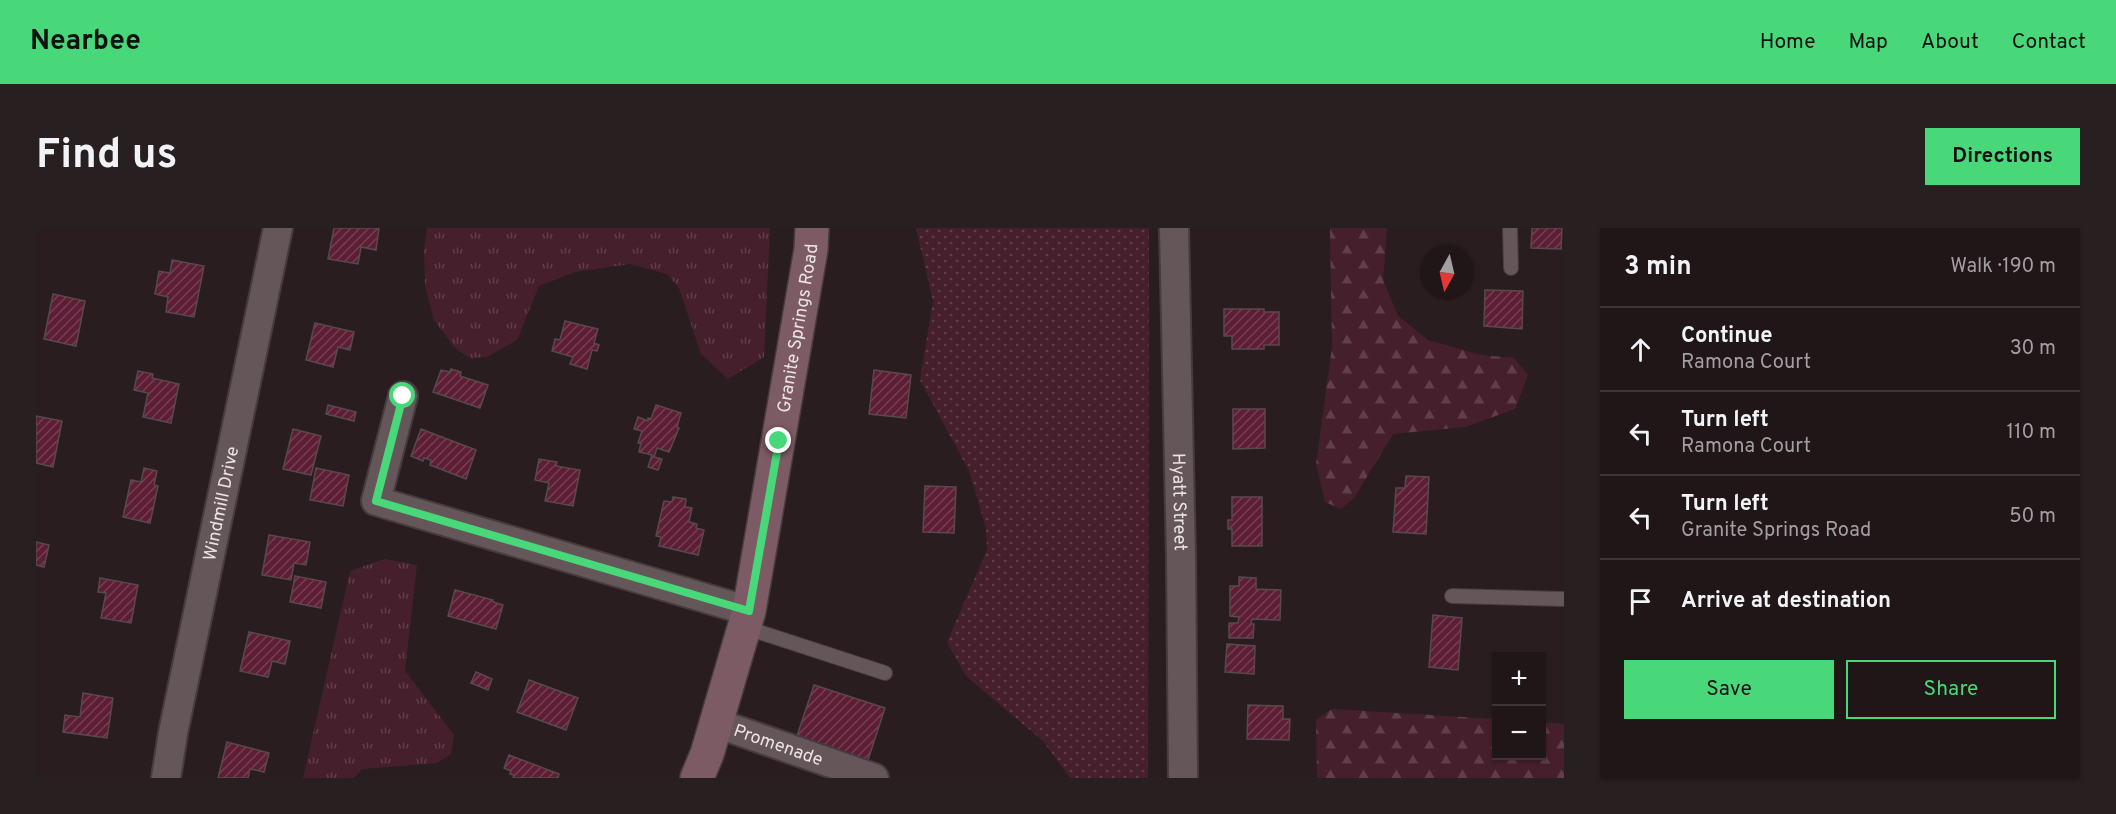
<!DOCTYPE html>
<meta charset="utf-8">
<style>
:root{--surface:#201618;--page:#281f21;--text:#f1f3f6;--muted:#a29fa2;--line:#3d3537;--accent:#48d779}
body{margin:0;font-family:Overpass,sans-serif;background:var(--page);color:var(--text)}
.controls{position:absolute;right:18px;bottom:18px;display:grid;overflow:hidden;border-radius:0px;box-shadow:0 2px 4px #0004}
.controls button{width:54px;height:54px;display:grid;place-items:center;padding:0;border:0;border-bottom:2px solid var(--line);background:var(--surface);color:var(--text);font:30px sans-serif}
.compass{position:absolute;left:1384px;top:18px;width:54px;height:54px;border-radius:50%;background:var(--surface);box-shadow:0 2px 4px #0004;rotate:188deg}
.stop{position:absolute;width:18px;height:18px;margin:-14px;border:4px solid #48d779;border-radius:50%;background:#fff}
.stop.end{background:#48d779;border-color:#fff;box-shadow:0 2px 6px #0008}
.list{margin:0;padding:0;list-style:none}
h2{display:flex;justify-content:space-between;align-items:center;height:78px;margin:0;padding:0 24px;font-size:26px}
h2 small{font-size:20px;font-weight:400;color:var(--muted)}
.list li{display:grid;grid-template-columns:39px 1fr auto;gap:18px;align-items:center;box-sizing:border-box;height:84px;padding:0 24px;border-top:2px solid var(--line)}
.list b{display:block;font-size:22px;white-space:nowrap}
.list p{margin:0;font-size:20px;white-space:nowrap;color:var(--muted)}
.list em{font-size:20px;font-style:normal;color:var(--muted)}
.actions{display:flex;gap:12px;padding:18px 24px}
.actions a{flex:1;padding:14px 0;border:2px solid var(--accent);border-radius:0px;text-align:center;font-size:21px;color:var(--accent)}
.actions .main{background:var(--accent);color:#111}
.icon{flex:none;width:33px;height:33px;fill:none;stroke:currentColor;stroke-width:2;stroke-linecap:round;stroke-linejoin:round}
.map{position:relative;flex:none;width:1528px;height:550px;overflow:hidden;border-radius:0px}
header{display:flex;align-items:center;gap:36px;box-sizing:border-box;height:84px;padding:0 30px;background:var(--accent);color:#111}
header strong{font-size:28px}
nav{display:flex;gap:33px;margin-inline-start:auto;font-size:21px}
.intro{display:flex;align-items:center;justify-content:space-between;box-sizing:border-box;height:144px;padding:0 36px}
h1{margin:0;font-size:42px}
.button{padding:15px 27px;border-radius:0px;background:var(--accent);color:#111;font-size:21px;font-weight:700}
main{display:flex;gap:36px;padding:0 36px}
aside{flex:1;background:var(--surface);border-radius:0px;box-shadow:0 2px 4px #0004}
.map>svg:first-child{display:block}
.grass{fill:url(#grass-dots)}
.forest{fill:url(#forest-firs)}
.park{fill:url(#park-tufts)}
.building{fill:url(#building-hatch);stroke:#58494d;stroke-width:1.5}
.lines{fill:none;stroke-linecap:round;stroke-linejoin:round}
.lane-casing{stroke:#463c3f;stroke-width:16}
.street-casing{stroke:#463c3f;stroke-width:32}
.secondary-casing{stroke:#463c3f;stroke-width:36}
.lane{stroke:#65565a;stroke-width:14}
.street{stroke:#65565a;stroke-width:28}
.secondary{stroke:#7d5b65;stroke-width:33}
.route{stroke:#48d779;stroke-width:8}
.labels{text-anchor:middle;stroke-width:5;stroke-linejoin:round;paint-order:stroke}
.street-label{font-size:18px;fill:#ece3e5;stroke:#201417}
</style>
<header>
<strong>Nearbee</strong>
<nav><a>Home</a><a>Map</a><a>About</a><a>Contact</a></nav>
</header>
<div class="intro"><h1>Find us</h1><a class="button">Directions</a></div>
<main>
<div class="map">
<svg width="1528" height="550" viewBox="0 0 1528 550">
<defs>
<pattern id="grass-dots" width="8" height="8" patternUnits="userSpaceOnUse" patternTransform="scale(1.5)"><rect width="8" height="8" fill="#461f2c"/><path d="M2 2h.1M6 6h.1" fill="none" stroke="#613f4a" stroke-width="1.8" stroke-linecap="round"/></pattern>
<pattern id="forest-firs" width="22" height="20" patternUnits="userSpaceOnUse" patternTransform="scale(1.5)"><rect width="22" height="20" fill="#461f2c"/><path d="M5 1l3.5 6h-7zM16 11l3.5 6h-7z" fill="#613f4a"/></pattern>
<pattern id="park-tufts" width="24" height="20" patternUnits="userSpaceOnUse" patternTransform="scale(1.5)"><rect width="24" height="20" fill="#461f2c"/><path d="M3 7l-1-3M5 7V3M7 7l1-3M15 17l-1-3M17 17v-4M19 17l1-3" fill="none" stroke="#613f4a"/></pattern>
<pattern id="building-hatch" width="6" height="6" patternUnits="userSpaceOnUse" patternTransform="scale(1.5)"><rect width="6" height="6" fill="#5d1e35"/><path d="M-1 1l2-2M0 6l6-6M5 7l2-2" fill="none" stroke="#743f52"/></pattern>
</defs>
<rect width="100%" height="100%" fill="#2a1d20"/>
<path class="grass" d="M880,0H1113L1112,550H1034L1007,513L930,448L911,414L951,322L950,300L933,243L884,152L897,73Z"/>
<path class="forest" d="M1294,0H1351L1347,52L1362,88L1392,112L1445,127L1478,130L1492,147L1479,181L1429,199L1357,206L1318,270L1305,281L1289,274L1280,236L1296,119Z
M1296,481L1460,491V528H1506V494L1528,496V550H1281L1280,492Z"/>
<path class="park" d="M391,0H734L728,129L692,151L665,126L643,60L631,46L594,36L539,44L503,58L481,112L451,129L433,130L418,119L398,92L389,58L388,21Z
M349,331L381,337L369,443L418,507L415,526L401,535L326,541L318,550H267L314,343Z"/>
<path class="building" d="M298,0H343L340,22L325,19L322,36L292,31Z
M1496,0H1526L1525,21L1495,20Z
M136,32L168,38L158,89L130,84L132,69L119,66L123,43L134,45Z
M1449,62L1487,63L1486,101L1448,98Z
M17,66L49,73L40,118L8,111Z
M1188,81H1228V84H1243V117H1228V121H1196V108H1188Z
M529,93L562,101L558,115L563,117L561,123L556,122L551,141L534,136L537,129L516,123L519,111L524,112Z
M279,95L318,104L314,122L302,119L297,139L270,132Z
M415,141L425,144L424,148L452,157L444,180L397,164L405,142L414,144Z
M838,142L875,147L870,190L833,186Z
M102,143L117,146L116,150L143,156L135,195L107,189L112,165L98,162Z
M292,177L320,184L318,193L290,186Z
M620,177L645,185L641,199L643,200L633,224L621,220L618,229L626,231L622,242L612,239L616,227L603,224L605,215H602L606,203L598,201L602,189L612,193V190L615,191Z
M1197,181H1229V220L1197,221Z
M0,188L26,193L17,239L0,235Z
M257,201L285,208L275,247L247,241Z
M385,201L440,222L430,251L394,237L395,232L388,230L387,233L375,228Z
M503,231L521,234L520,238L544,242L537,278L509,273L513,255L499,252Z
M108,240L121,243L118,257L122,258L114,295L87,289L95,252L105,254Z
M280,240L313,247L307,278L274,272Z
M1370,248L1393,249L1390,306L1357,304L1360,260H1369Z
M889,258L920,259L918,305L887,304Z
M637,269L650,271L649,279L656,280L653,294L661,296L660,300L668,302L662,327L623,318L625,309L620,308L628,273L636,274Z
M1196,269H1226V318H1196V301H1192V292H1196Z
M233,307L274,314L270,337L258,335L255,352L226,347Z
M0,314L13,317L8,339L0,337Z
M259,348L290,354L285,380L254,374Z
M1203,349L1220,350V361L1245,362L1244,392L1216,391L1215,396H1218L1217,410H1193V395H1202L1203,389L1194,388V358H1203Z
M64,350L102,357L95,395L65,390L70,365L62,364Z
M419,362L457,372V374L467,377L460,401L412,388Z
M1397,387L1426,390L1422,442L1393,439Z
M213,404L254,413L249,436L236,433L232,449L204,443Z
M1191,416L1219,418L1218,446L1189,444Z
M440,444L456,451L452,462L435,455Z
M493,452L542,470L530,502L481,484Z
M778,457L849,480L831,535L760,511Z
M47,465L77,470L71,510L27,504L29,487L44,489Z
M1212,477L1247,478V491H1254L1253,512L1211,511Z
M191,514L233,525L228,544L214,541L212,550H182Z
M473,527L523,546L522,550H477L478,547L474,546L475,543L468,540Z"/>
<g class="lines">
<defs>
<path id="lane" d="M1474,0L1475,40
M1416,368L1528,371
M708,399L849,445"/>
<g id="street">
<path id="s1" d="M1138,0L1145,330L1147,550"/>
<path d="M367,168L340,273L713,383"/>
<path id="s2" d="M680,495L838,550"/>
<path id="s3" d="M130,550L137,505L242,0"/>
</g>
<g id="secondary">
<path id="s4" d="M661,550L671,526L713,383L775,21L776,0"/>
</g>
</defs>
<use href="#lane" class="lane-casing"/>
<use href="#street" class="street-casing"/>
<use href="#secondary" class="secondary-casing"/>
<use href="#lane" class="lane"/>
<use href="#street" class="street"/>
<use href="#secondary" class="secondary"/>
</g>
<g class="lines">
<path class="route" d="M367,168L340,273L713,383L743,213"/>
</g>
<g class="labels">
<g class="street-label">
<text dy="6" stroke="none"><textPath href="#s4" startOffset="462">Granite Springs Road</textPath></text>
<text dy="6" stroke="none"><textPath href="#s3" startOffset="280">Windmill Drive</textPath></text>
<text dy="6" stroke="none"><textPath href="#s1" startOffset="274">Hyatt Street</textPath></text>
<text dy="6" stroke="none"><textPath href="#s2" startOffset="66">Promenade</textPath></text>
</g>
</g>
</svg>
<div class="controls">
<button>+</button>
<button>−</button>
</div>
<svg class="compass" viewBox="-18 -18 36 36"><path d="M0-13l5 13h-10z" fill="#e53935"/><path d="M0 13l5-13h-10z" fill="#a29fa2"/></svg>
<div class="stop" style="left:367px;top:168px"></div>
<div class="stop end" style="left:743px;top:213px"></div>
</div>
<aside>
<h2>3 min<small>Walk · 190 m</small></h2>
<ul class="list">
<li><svg class="icon" aria-label="ahead" viewBox="0 0 24 24"><path d="M12 20V5M6 11l6-6 6 6"/></svg><div><b>Continue</b><p>Ramona Court</p></div><em>30 m</em></li>
<li><svg class="icon" aria-label="left" viewBox="0 0 24 24"><path d="M17 20v-9H6M10 6l-5 5 5 5"/></svg><div><b>Turn left</b><p>Ramona Court</p></div><em>110 m</em></li>
<li><svg class="icon" aria-label="left" viewBox="0 0 24 24"><path d="M17 20v-9H6M10 6l-5 5 5 5"/></svg><div><b>Turn left</b><p>Granite Springs Road</p></div><em>50 m</em></li>
<li><svg class="icon" aria-label="arrive" viewBox="0 0 24 24"><path d="M6 21V4h12l-3 4 3 4H6"/></svg><div><b>Arrive at destination</b></div></li>
</ul>
<div class="actions"><a class="main">Save</a><a>Share</a></div>
</aside>
</main>
